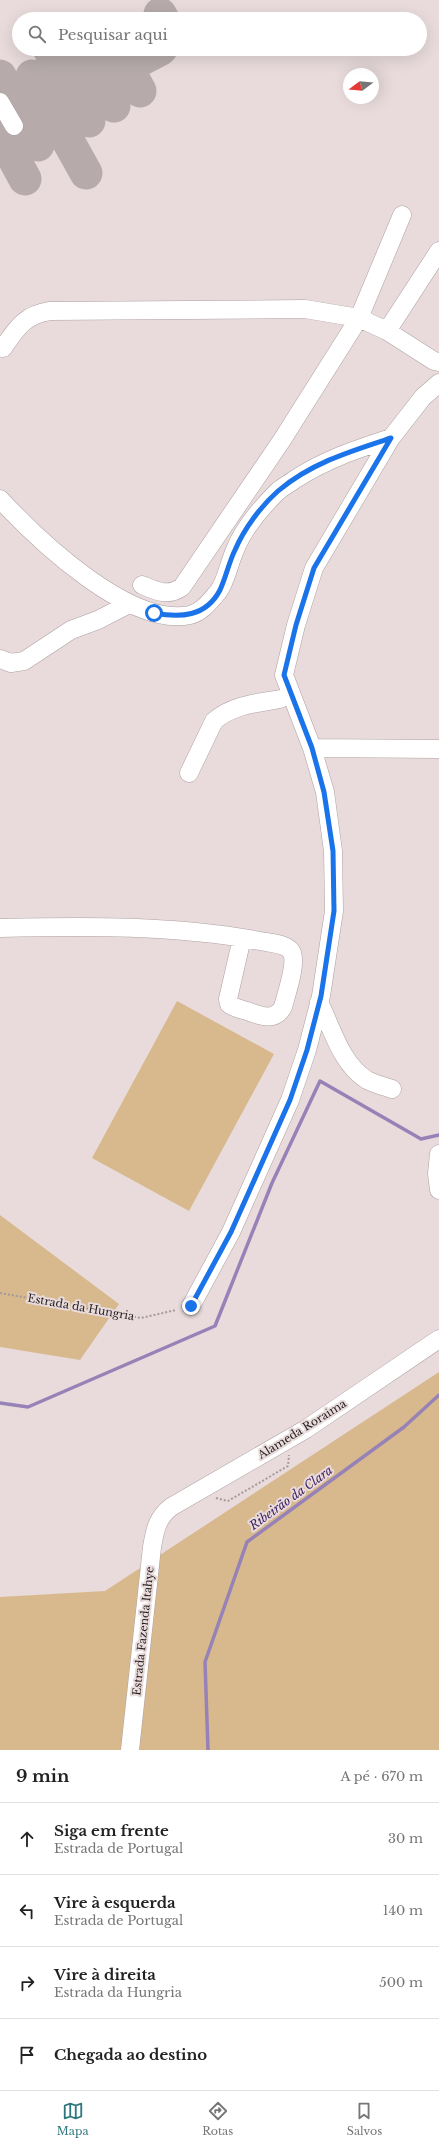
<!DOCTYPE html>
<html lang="pt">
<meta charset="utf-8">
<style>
:root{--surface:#fff;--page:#f6f6f6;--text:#222;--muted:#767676;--line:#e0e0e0;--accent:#2e777c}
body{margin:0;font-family:"Libre Baskerville",serif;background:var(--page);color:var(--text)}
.compass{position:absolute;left:343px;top:68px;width:36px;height:36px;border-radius:50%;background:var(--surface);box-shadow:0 4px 16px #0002;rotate:254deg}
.stop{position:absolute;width:12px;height:12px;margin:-9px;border:3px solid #1a73e8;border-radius:50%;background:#fff}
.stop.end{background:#1a73e8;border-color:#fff;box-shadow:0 1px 4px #0008}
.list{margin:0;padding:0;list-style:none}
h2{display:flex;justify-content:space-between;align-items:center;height:52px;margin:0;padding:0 16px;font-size:17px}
h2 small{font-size:13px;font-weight:400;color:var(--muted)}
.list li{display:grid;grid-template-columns:26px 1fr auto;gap:12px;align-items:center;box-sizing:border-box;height:72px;padding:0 16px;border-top:1px solid var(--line)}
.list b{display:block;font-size:15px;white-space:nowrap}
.list p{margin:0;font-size:13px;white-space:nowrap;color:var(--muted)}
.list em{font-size:13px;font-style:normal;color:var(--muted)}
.icon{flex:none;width:22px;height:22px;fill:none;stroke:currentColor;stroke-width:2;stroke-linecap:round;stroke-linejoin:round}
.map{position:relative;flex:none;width:439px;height:1750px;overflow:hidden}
.search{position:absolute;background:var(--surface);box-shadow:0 4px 16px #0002;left:12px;right:12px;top:12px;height:44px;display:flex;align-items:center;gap:10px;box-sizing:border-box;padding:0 14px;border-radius:22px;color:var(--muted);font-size:15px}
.sheet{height:340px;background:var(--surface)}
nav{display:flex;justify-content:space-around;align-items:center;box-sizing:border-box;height:56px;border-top:1px solid var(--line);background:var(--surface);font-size:11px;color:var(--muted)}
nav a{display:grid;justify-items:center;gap:2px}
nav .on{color:var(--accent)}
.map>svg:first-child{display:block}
.green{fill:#d8b98d}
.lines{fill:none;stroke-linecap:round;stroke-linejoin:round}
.stream{stroke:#9782b7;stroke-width:3.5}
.taxiway{stroke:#b6aaab;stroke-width:33}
.minor-casing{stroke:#aea0a2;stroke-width:19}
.path{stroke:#a49999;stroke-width:2;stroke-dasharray:2 2;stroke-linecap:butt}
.minor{stroke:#fff;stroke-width:18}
.route{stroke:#1a73e8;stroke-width:5}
.labels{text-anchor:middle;stroke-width:4;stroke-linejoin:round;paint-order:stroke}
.street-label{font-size:11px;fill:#241f1f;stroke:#e9dbdc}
.water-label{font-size:12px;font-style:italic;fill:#3e2060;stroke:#e9dbdc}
</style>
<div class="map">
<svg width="439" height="1750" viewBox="0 0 439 1750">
<rect width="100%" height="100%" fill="#e9dbdc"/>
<path class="green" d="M177,1001L274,1054L189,1211L92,1158Z
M0,1215L119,1304L80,1360L0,1347Z
M439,1372V1750H0V1597L105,1591Z"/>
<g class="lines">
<path class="stream" d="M0,1403L28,1407L215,1326L272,1183L320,1081L421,1139L439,1135
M208,1750L205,1662L247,1542L404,1427L439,1395"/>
<path class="taxiway" d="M160,14L163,19
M49,49L89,121
M82,49L114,106
M117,49L140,91
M0,76L38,145
M32,76L86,173
M0,133L161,49
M0,133L25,179"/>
<defs>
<path id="minor" d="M0,102L14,126
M387,331L439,251
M3,348C17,328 24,315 50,311L305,309L359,318L387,331L434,361L439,362
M0,499C38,540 130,628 190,615C202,612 210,601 218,592C226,582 229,563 235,550C243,529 261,508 277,492C282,487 289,484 294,480C324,460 357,449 391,438
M142,585C156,591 168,597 182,587L282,440L359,318L402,215
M0,659L11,663L24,661L71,630L98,620L129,604
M312,748L439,749
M189,773L214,721C232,705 257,703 280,699
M0,928C86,926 175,925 260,941C269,943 285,943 291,951C298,961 286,995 283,1007C275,1022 260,1016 247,1011C241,1009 234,1008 229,1004L228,999L242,938
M319,1002C332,1028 341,1064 367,1080C374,1084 384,1086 392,1089
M439,1154L437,1174L439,1190
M191,1306L231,1232L290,1100L307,1050L321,996L334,911L333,851L325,792L312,748L284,675L296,625L314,568L391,438L423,397L439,383
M130,1750L152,1547C155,1530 157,1518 171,1507L306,1429L439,1339"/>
</defs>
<use href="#minor" class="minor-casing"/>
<path class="path" d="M0,1293L141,1318L176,1310
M216,1498L228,1501L288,1466L289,1455"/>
<use href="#minor" class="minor"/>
</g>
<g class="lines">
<path class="route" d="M154,613C180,618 206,617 220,590C226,577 229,562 235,550C244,529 261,506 278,491C311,463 351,451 391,438L314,568L296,625L284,675L312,748L324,792L333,851L334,911L321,996L307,1050L290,1100L231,1232L191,1306"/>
</g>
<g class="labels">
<g class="street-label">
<text transform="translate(81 1307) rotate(10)" y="4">Estrada da Hungria</text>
<text transform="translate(302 1429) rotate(-32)" y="4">Alameda Roraima</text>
<text transform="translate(143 1631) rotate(-84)" y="4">Estrada Fazenda Itahye</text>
</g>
<g class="water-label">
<text transform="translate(291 1498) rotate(-36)" y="4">Ribeirão da Clara</text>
</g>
</g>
</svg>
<svg class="compass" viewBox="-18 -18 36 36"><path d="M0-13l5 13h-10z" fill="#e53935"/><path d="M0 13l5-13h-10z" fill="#767676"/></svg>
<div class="stop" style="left:154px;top:613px"></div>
<div class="stop end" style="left:191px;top:1306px"></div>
<div class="search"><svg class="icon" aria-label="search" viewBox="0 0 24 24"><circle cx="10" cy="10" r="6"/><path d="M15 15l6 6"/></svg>Pesquisar aqui</div>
</div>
<section class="sheet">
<h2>9 min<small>A pé · 670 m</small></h2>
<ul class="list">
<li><svg class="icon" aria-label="ahead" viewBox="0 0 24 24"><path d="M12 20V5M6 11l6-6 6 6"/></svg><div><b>Siga em frente</b><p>Estrada de Portugal</p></div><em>30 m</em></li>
<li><svg class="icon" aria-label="left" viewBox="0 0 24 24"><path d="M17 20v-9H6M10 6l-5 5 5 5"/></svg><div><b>Vire à esquerda</b><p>Estrada de Portugal</p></div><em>140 m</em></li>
<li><svg class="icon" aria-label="right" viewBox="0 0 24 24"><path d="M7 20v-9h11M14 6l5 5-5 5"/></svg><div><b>Vire à direita</b><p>Estrada da Hungria</p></div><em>500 m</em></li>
<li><svg class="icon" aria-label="arrive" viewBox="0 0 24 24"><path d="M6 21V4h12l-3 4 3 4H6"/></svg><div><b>Chegada ao destino</b></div></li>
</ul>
</section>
<nav>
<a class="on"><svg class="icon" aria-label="map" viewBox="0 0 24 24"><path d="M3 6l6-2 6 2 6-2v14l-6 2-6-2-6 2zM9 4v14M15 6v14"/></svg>Mapa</a>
<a><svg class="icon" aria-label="directions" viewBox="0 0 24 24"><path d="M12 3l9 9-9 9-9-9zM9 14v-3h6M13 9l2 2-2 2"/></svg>Rotas</a>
<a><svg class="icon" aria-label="saved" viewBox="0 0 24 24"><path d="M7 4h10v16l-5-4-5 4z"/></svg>Salvos</a>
</nav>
